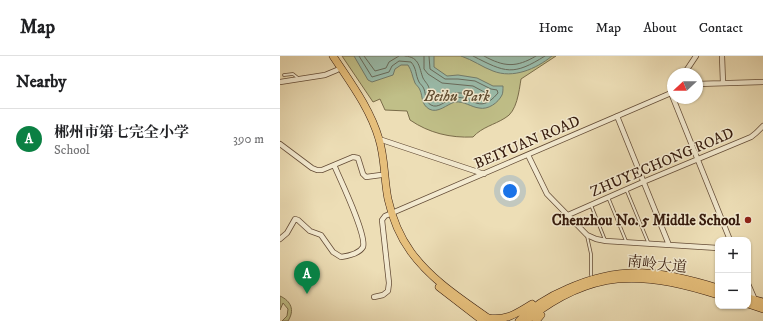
<!DOCTYPE html>
<meta charset="utf-8">
<style>
:root{--surface:#fff;--page:#f6f6f6;--text:#202124;--muted:#757577;--line:#e0e0e0;--accent:#0b8043}
body{margin:0;font-family:"IM FELL DW Pica","Noto Serif SC",serif;background:var(--page);color:var(--text)}
.controls{position:absolute;right:12px;bottom:12px;display:grid;overflow:hidden;border-radius:8px;box-shadow:0 1px 3px #0004}
.controls button{width:36px;height:36px;display:grid;place-items:center;padding:0;border:0;border-bottom:1px solid var(--line);background:var(--surface);color:var(--text);font:20px sans-serif}
.compass{position:absolute;left:387px;top:12px;width:36px;height:36px;border-radius:50%;background:var(--surface);box-shadow:0 1px 3px #0004;rotate:248deg}
.you{position:absolute;left:230px;top:135px;width:14px;height:14px;margin:-10px;border:3px solid #fff;border-radius:50%;background:#1a73e8;box-shadow:0 0 0 6px #1a73e833}
.badge{display:grid;place-items:center;width:26px;height:26px;border-radius:50%;background:var(--accent);color:#fff;font-size:13px;font-weight:700}
.pin{position:absolute;translate:-50% -33px;filter:drop-shadow(0 1px 2px #0008)}
.pin::after{content:'';position:absolute;top:21px;width:14px;height:12px;background:inherit;clip-path:polygon(0 0,100% 0,50% 100%)}
.list{margin:0;padding:0;list-style:none}
h2{display:flex;justify-content:space-between;align-items:center;height:52px;margin:0;padding:0 16px;font-size:17px}
h2 small{font-size:13px;font-weight:400;color:var(--muted)}
.list li{display:grid;grid-template-columns:26px 1fr auto;gap:12px;align-items:center;box-sizing:border-box;height:60px;padding:0 16px;border-top:1px solid var(--line)}
.list b{display:block;font-size:15px;white-space:nowrap}
.list p{margin:0;font-size:13px;white-space:nowrap;color:var(--muted)}
.list em{font-size:13px;font-style:normal;color:var(--muted)}
.map{position:relative;flex:none;width:483px;height:265px;overflow:hidden}
header{display:flex;align-items:center;gap:24px;box-sizing:border-box;height:56px;padding:0 20px;background:var(--surface);border-bottom:1px solid var(--line)}
header strong{font-size:19px}
nav{display:flex;gap:22px;margin-inline-start:auto;font-size:14px}
main{display:flex}
aside{flex:1;background:var(--surface)}
.map>svg:first-child{display:block}
.green{fill:#c0bf88;stroke:#7a6c4a}
.water{fill:#9abcab;stroke:#727b6b}
.lines{fill:none;stroke-linecap:round;stroke-linejoin:round}
.shore{stroke:#686b5c;stroke-width:1}
.service-casing{stroke:#634b36;stroke-width:3.5}
.minor-casing{stroke:#634b36;stroke-width:6}
.primary-casing{stroke:#351a0c;stroke-width:8}
.trunk-casing{stroke:#351a0c;stroke-width:8}
.service{stroke:#f3ead0;stroke-width:2}
.minor{stroke:#f3ead0;stroke-width:4.5}
.primary{stroke:#e6bf7b;stroke-width:7}
.trunk{stroke:#e6bf7b;stroke-width:7}
.poi-dot{fill:#8f2418;stroke:#f3ead0;stroke-width:1.5}
.labels{text-anchor:middle;stroke-width:3;stroke-linejoin:round;paint-order:stroke}
.park-label{font-size:15px;font-style:italic;fill:#5f4c31;stroke:#f3ead0}
.street-label{font-size:15px;fill:#351a0c;stroke:#f3ead0}
.poi-label{font-size:15px;font-weight:bold;fill:#351a0c;stroke:#f3ead0;text-anchor:end}
</style>
<header>
<strong>Map</strong>
<nav><a>Home</a><a>Map</a><a>About</a><a>Contact</a></nav>
</header>
<main>
<aside>
<h2>Nearby<small></small></h2>
<ul class="list">
<li><span class="badge">A</span><div><b>郴州市第七完全小学</b><p>School</p></div><em>390 m</em></li>
</ul>
</aside>
<div class="map">
<svg width="483" height="265" viewBox="0 0 483 265">
<rect width="100%" height="100%" fill="#eddeb6"/>
<filter id="stains"><feTurbulence type="fractalNoise" baseFrequency=".005" numOctaves="4"/><feColorMatrix values="0 0 0 0 .2 0 0 0 0 .09 0 0 0 0 .02 0 0 0 .5 -.17"/></filter>
<radialGradient id="worn" r=".72"><stop offset=".6" stop-color="#630" stop-opacity="0"/><stop offset="1" stop-color="#630" stop-opacity=".3"/></radialGradient>
<path class="green" d="M62,0H276L241,23C239,35 237,56 225,62C214,69 202,71 193,81C170,82 149,77 130,64L127,55L105,54L100,43L93,46Z
M0,240C11,245 15,254 8,265H2L7,260L8,253L3,247L0,254Z"/>
<path class="water" d="M74,0H154V11L167,20L178,19L197,22L213,30H223C223,33 223,37 222,39C218,47 208,54 199,52C191,51 184,45 175,46C167,48 158,58 149,53C141,48 143,41 140,34C139,31 136,29 135,27C132,20 132,15 128,9H121L115,13L113,19L92,26L88,24Z
M181,0H272C256,13 233,23 213,15C202,11 193,4 181,0Z"/>
<g class="lines">
<path class="shore" d="M79,0L92,21L109,16L112,10L119,5L131,6C137,13 135,18 139,26C140,28 143,30 144,33C146,39 145,46 151,49C158,53 165,45 171,43C192,35 197,62 218,37L217,34L211,33L195,25L178,23H165L150,13L149,0
M84,0L95,15L106,12L109,6L119,0
M125,0C140,1 139,12 143,22C145,26 149,29 149,33C150,39 150,41 154,45C160,44 163,41 169,39C179,34 191,39 200,43L209,40L208,38L193,30L162,27L148,18L144,13V0
M193,0C226,17 233,20 265,0
M204,0C224,11 236,12 256,0"/>
<defs>
<path id="service" d="M4,19L13,18L18,22
M346,133L368,186
M328,141L346,185
M311,149L325,184
M307,180L311,198V219"/>
<path id="minor" d="M442,0L443,27
M404,18L416,0
M0,26L45,19L57,14
M417,28L483,26
M391,37L450,184
M337,60L389,189
M99,83L204,118
M0,88L32,112L37,114H42L73,101L78,102L83,118L86,121L101,119
M248,99L267,138L307,179L316,183L326,185L438,192
M288,159L363,126L471,81L476,77L483,70
M0,183L7,177L15,163L18,164L30,175L41,179L53,196L61,201C68,200 79,198 83,191C87,179 60,123 54,109
M468,228L475,244
M94,241L103,239L108,235L109,227L102,164L105,160L391,37L393,34"/>
<path id="primary" d="M53,0C70,26 90,52 99,83C105,102 104,123 108,143C112,161 120,181 131,196C152,225 183,244 212,265
M159,231L203,265"/>
<path id="trunk" d="M468,242L483,246
M468,248L483,253
M208,262C227,265 237,257 252,248
M239,265C252,251 270,240 287,233C341,208 383,215 438,232
M246,265C310,213 362,214 438,239
M256,265L261,259"/>
</defs>
<use href="#service" class="service-casing"/>
<use href="#minor" class="minor-casing"/>
<use href="#primary" class="primary-casing"/>
<use href="#trunk" class="trunk-casing"/>
<use href="#service" class="service"/>
<use href="#minor" class="minor"/>
<use href="#primary" class="primary"/>
<use href="#trunk" class="trunk"/>
</g>
<circle class="poi-dot" cx="468" cy="164" r="4"/>
<g class="labels">
<g class="park-label">
<text x="177" y="45">Beihu Park</text>
</g>
<g class="street-label">
<text transform="translate(247 86) rotate(-23)" y="5">BEIYUAN ROAD</text>
<text transform="translate(382 106) rotate(-23)" y="5">ZHUYECHONG ROAD</text>
<text transform="translate(377 208) rotate(6)" y="5">南岭大道</text>
</g>
<g class="poi-label">
<text x="460" y="169">Chenzhou No. 5 Middle School</text>
</g>
</g>
<rect width="100%" height="100%" filter="url(#stains)"/>
<rect width="100%" height="100%" fill="url(#worn)"/>
</svg>
<div class="controls">
<button>+</button>
<button>−</button>
</div>
<svg class="compass" viewBox="-18 -18 36 36"><path d="M0-13l5 13h-10z" fill="#e53935"/><path d="M0 13l5-13h-10z" fill="#757577"/></svg>
<div class="you"></div>
<div class="pin badge" style="left:27px;top:238px">A</div>
</div>
</main>
